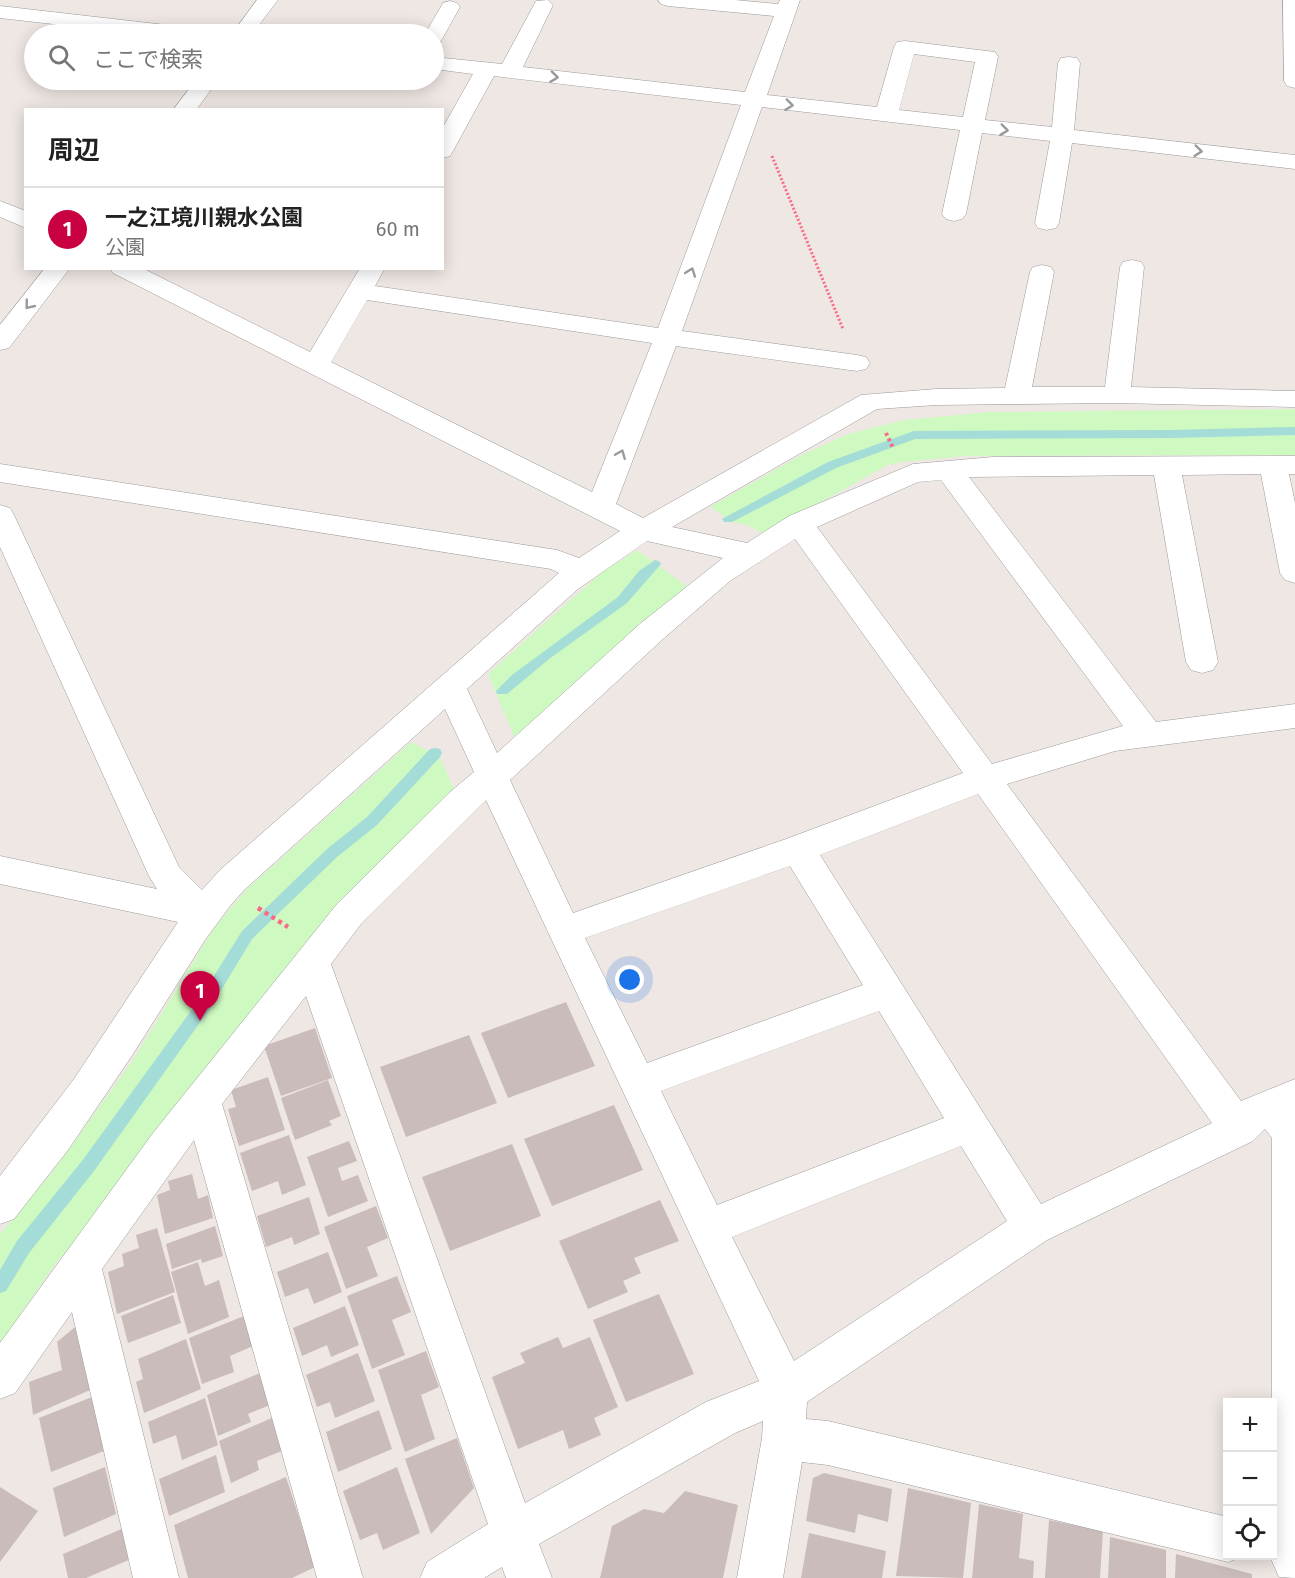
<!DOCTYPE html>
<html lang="ja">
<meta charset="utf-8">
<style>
:root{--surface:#fff;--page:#f6f6f6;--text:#222;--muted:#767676;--line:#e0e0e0;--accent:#ca0141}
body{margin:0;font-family:"Fira Sans","Noto Sans JP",sans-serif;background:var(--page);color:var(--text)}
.controls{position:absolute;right:18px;bottom:18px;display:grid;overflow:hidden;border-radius:0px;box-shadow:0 3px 15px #0003}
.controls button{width:54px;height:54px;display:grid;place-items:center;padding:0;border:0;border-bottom:2px solid var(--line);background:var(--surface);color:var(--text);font:30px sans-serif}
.you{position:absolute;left:630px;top:980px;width:21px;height:21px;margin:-15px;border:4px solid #fff;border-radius:50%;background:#1a73e8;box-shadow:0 0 0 9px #1a73e833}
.badge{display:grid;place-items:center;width:39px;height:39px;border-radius:50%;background:var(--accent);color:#fff;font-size:20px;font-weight:700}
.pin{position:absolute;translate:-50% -50px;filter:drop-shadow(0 2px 3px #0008)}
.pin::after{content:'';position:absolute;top:32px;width:21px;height:18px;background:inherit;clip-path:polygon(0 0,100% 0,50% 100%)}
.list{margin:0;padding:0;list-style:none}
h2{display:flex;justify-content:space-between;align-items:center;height:78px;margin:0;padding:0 24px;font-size:26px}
h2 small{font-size:20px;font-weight:400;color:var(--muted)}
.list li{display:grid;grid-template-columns:39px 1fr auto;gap:18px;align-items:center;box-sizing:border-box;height:84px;padding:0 24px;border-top:2px solid var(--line)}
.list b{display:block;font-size:22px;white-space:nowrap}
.list p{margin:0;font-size:20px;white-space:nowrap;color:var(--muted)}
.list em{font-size:20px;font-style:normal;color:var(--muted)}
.icon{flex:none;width:33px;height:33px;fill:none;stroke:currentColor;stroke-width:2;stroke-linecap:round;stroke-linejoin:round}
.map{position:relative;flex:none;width:1295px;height:1578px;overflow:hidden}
.search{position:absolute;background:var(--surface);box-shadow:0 3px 15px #0003;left:24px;top:24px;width:420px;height:66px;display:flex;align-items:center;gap:15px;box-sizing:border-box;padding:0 21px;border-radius:33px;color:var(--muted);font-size:22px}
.panel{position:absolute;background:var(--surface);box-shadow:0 3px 15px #0003;left:24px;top:108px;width:420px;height:162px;border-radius:0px}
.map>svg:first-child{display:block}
.park{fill:#cef9c0}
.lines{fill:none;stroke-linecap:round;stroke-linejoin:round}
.stream{fill:#a4dcd7;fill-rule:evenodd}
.building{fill:#cabcba}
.minor-casing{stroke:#9b9b9b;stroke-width:1}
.path-far2{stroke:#f96a88;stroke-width:3;stroke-dasharray:2 2;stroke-linecap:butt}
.path-far1{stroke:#f96a88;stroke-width:4;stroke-dasharray:3 3;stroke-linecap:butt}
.path{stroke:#f96a88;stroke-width:4.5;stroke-dasharray:4 4;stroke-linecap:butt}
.minor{fill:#fff;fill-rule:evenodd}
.oneway{stroke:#9a9a9a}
</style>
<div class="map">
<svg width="1295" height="1578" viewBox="0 0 1295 1578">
<rect width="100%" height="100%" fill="#efe7e3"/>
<path class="park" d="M1295,409V455L964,456L902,462L888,465L866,477L764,534L747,525L732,522L710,507L798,457L848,434L904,420L990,412Z
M637,550L688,587L515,739L488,674L601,573Z
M411,742L440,757L455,792L66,1257L61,1256L21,1313L23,1316L0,1353V1234L54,1170L133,1060L214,928L248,888Z"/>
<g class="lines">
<path class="stream" d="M1295,427V435L1171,438L915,439L836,468L732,522H724L722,519L828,462L914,431L1171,430Z
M655,560L659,561L661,564L627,603L549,659L507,694H497L496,691L512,675L618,597L639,571Z
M435,748L440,749L442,753L440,757L377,825L337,857L252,939L211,1007L94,1171L29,1253L6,1291L0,1293V1270L17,1241L82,1161L201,997L242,931L327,849L367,817L430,749Z"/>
</g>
<path class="building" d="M566,1002L595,1066L508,1098L481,1033Z
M315,1028L332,1078L281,1096L264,1046Z
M469,1035L497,1103L406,1137L380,1067Z
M268,1077L285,1130L239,1146L228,1109L236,1107L231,1090Z
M328,1080L341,1116L329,1121L332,1125L295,1140L281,1098Z
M614,1105L643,1170L552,1206L524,1139Z
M289,1135L306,1185L282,1195L278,1181L252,1191L240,1153Z
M349,1141L357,1161L338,1168L342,1181L358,1175L368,1201L328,1217L307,1157Z
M512,1144L541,1216L450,1251L422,1177Z
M192,1174L198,1199L208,1195L213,1218L165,1234L157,1195L170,1190L168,1181Z
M309,1197L320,1234L294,1245L292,1237L266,1247L257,1216Z
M660,1200L679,1241L634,1258L641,1273L623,1281L628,1292L588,1309L559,1241Z
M376,1206L388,1238L367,1247L378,1276L346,1289L324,1227Z
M215,1226L223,1256L202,1263L201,1259L172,1269L166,1244Z
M157,1228L175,1292L117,1314L108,1272L124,1266L122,1254L139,1248L136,1235Z
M328,1252L342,1292L314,1304L308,1288L285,1297L277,1272Z
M198,1262L205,1286L219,1280L229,1317L188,1334L171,1272Z
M397,1276L411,1312L392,1320L405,1355L372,1369L347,1296Z
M659,1294L694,1374L626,1402L593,1320Z
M173,1295L181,1323L128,1343L121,1316Z
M345,1306L359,1345L331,1357L327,1345L302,1356L293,1328Z
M244,1316L253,1346L230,1356L234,1372L202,1384L189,1338Z
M75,1327L90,1390L33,1415L29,1382L62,1370L57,1342Z
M558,1337L563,1348L590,1337L618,1407L594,1418L601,1435L569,1449L563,1430L518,1449L492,1377L525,1363L520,1353Z
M186,1339L201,1389L144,1413L136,1382L143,1379L138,1359Z
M426,1351L439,1387L421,1395L435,1439L405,1452L378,1370Z
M358,1353L375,1401L335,1418L330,1402L317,1407L306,1375Z
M260,1373L270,1405L248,1414L251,1422L218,1436L207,1395Z
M92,1397L104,1451L51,1472L39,1418Z
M205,1398L218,1445L182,1460L176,1435L153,1444L148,1422Z
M379,1410L392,1449L338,1472L326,1432Z
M274,1417L284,1450L257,1461L259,1470L231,1483L219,1441Z
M457,1438L474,1488L431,1534L405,1459Z
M216,1455L225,1492L169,1516L159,1479Z
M105,1467L116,1514L64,1537L53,1488Z
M397,1467L420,1533L383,1550L377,1533L360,1540L343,1491Z
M824,1473L892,1489L888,1522L858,1514L855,1533L806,1521L813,1478Z
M286,1477L315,1567L292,1578H188L174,1525Z
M0,1487L38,1511L0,1562Z
M908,1488L971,1503L963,1578L896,1576Z
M685,1491L738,1505L723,1578H600L612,1526L644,1509L664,1513Z
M979,1504L1023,1514L1019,1558L1034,1561L1033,1578H972Z
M1049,1520L1103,1531L1100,1578H1045Z
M124,1528L131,1559L86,1578H68L63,1554Z
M809,1533L886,1551L882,1578H801Z
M1110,1537L1166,1550V1578H1108Z
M1176,1554L1252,1574V1578H1175Z"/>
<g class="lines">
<defs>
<path id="minor" d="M257,0H278L252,34H232Z
M658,0H735L778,4L780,0H800L767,95L877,107L894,47L897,42L905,41L995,52L998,57L985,120L1052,127L1058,63L1061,58L1069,57L1077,58L1080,63L1074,130L1295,155V169L1072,143L1059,223L1056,228L1047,230L1038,228L1035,223L1050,141L982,133L966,214L962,219L954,221L946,219L942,214L960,130L762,107L682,331L857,355L866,357L870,363L866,369L857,371L676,346L616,504L643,518L861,395L936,389L1005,388L1030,272L1033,267L1042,265L1051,267L1054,272L1032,387H1105L1120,267L1123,262L1132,260L1141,262L1144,267L1131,387L1295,391V407L1117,403L936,405L877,409L672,527L747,543L789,516L913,464L993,457L1295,456V474H1289L1295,503V583L1285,580L1280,573L1261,474L1182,475L1218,662L1213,670L1202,673L1191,670L1186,662L1154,475L969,477L1156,722L1295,704V728L1115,751L1007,784L1241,1101L1295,1079V1578L1279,1577L1272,1561V1138L1265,1129L1253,1141L1047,1240L807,1402L806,1419L828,1421L1228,1517V1556H1244L1228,1562L828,1465L802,1462L783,1578H737L762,1438L763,1421L735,1433L539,1544L552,1578H506L502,1567L484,1578H420L427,1562L488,1524L306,996L222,1104L363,1578H317L194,1140L102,1269L179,1578H133L72,1312L15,1393L0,1399V1343L153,1133L337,904L450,792L474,772L445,709L244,890L230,906L205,940L133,1054L68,1150L14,1219L0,1224V1176L74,1079L178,922L0,884V856L157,889L149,876L0,547V505L10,508L14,515L179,867L202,890L220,870L559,573L551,569L0,482V464L557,550L579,558L620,531L113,273L110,268H142L310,352L360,268H385L375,286L658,328L741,105L494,76L453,151L450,156L442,158V129L473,74L434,69V57L502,64L536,1L548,0L553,5L523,67L745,92L774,16L668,6L661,4ZM914,54L975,62L963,117L899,110ZM367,300L652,343L592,492L331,362ZM941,480L1123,726L992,764L817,527L918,482ZM795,539L963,773L786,839L573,913L510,780L663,639L730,581ZM647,541L723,558L641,623L497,753L467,689L578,589ZM978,794L1212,1123L1041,1204L820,855ZM486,800L759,1381L706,1402L525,1503L331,964L361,924ZM790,866L863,985L647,1063L585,938ZM879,1011L944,1118L717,1205L661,1091ZM961,1146L1007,1221L794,1361L732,1237Z
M1283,0H1295V88L1287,86L1284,81Z
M450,1L457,3L460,7L441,41L434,43V34H425L443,3Z
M0,6L192,28L199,30L203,34H141L0,18Z
M196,80H218L196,110H173Z
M0,201L26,211V228L0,217Z
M45,268H70L9,348L0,350V325Z"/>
</defs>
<use href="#minor" class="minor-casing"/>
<path class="path-far2" d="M772,156L843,329"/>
<path class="path-far1" d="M886,433L893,448
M258,908L261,910"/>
<path class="path" d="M258,908L288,927"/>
<use href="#minor" class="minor"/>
</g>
<defs><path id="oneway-chevron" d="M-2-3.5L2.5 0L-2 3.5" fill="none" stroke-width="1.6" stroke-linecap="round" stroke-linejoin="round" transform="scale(1.5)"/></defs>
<g class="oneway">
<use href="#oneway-chevron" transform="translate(554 77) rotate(7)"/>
<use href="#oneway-chevron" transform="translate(789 105) rotate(7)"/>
<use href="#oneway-chevron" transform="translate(1004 130) rotate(7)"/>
<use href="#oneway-chevron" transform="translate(1198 151) rotate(6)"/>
<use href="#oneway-chevron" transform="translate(691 272) rotate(-70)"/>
<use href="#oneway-chevron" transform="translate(29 305) rotate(129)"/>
<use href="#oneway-chevron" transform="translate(621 454) rotate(-68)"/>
</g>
</svg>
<div class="controls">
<button>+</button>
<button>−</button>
<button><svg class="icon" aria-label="locate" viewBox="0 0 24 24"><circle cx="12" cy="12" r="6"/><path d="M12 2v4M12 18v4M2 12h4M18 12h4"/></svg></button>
</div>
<div class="you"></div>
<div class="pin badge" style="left:200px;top:1021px">1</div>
<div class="search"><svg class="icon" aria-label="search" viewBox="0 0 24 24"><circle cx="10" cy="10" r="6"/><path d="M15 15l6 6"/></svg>ここで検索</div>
<section class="panel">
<h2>周辺<small></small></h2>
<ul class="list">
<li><span class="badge">1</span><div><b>一之江境川親水公園</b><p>公園</p></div><em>60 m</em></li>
</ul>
</section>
</div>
